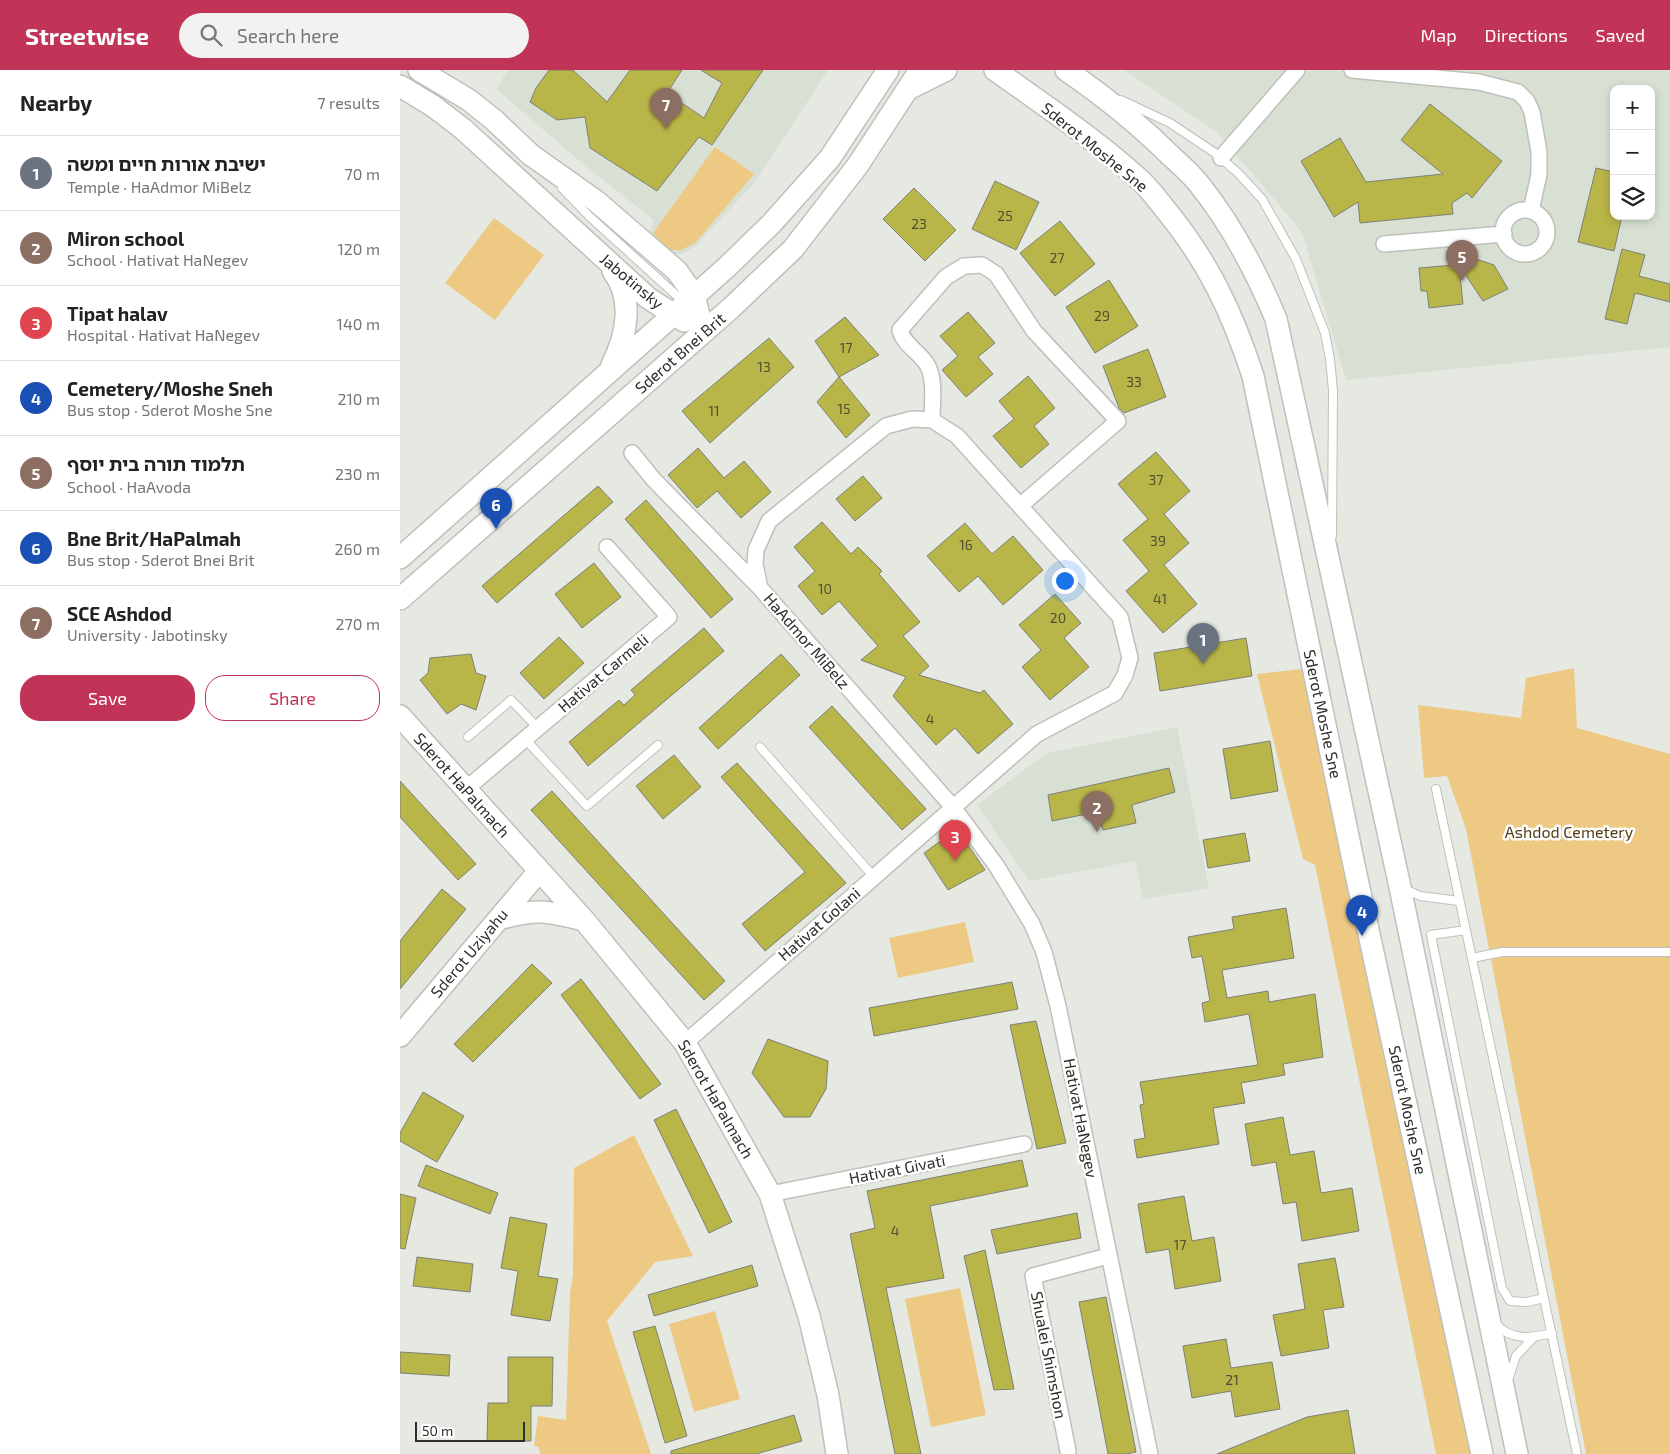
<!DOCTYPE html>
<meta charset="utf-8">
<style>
:root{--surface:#fff;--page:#f2f2f2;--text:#222;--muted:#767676;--line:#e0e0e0;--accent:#c23358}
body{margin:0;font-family:"Exo 2","Noto Sans Hebrew",sans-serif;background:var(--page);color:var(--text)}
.controls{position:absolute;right:15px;top:15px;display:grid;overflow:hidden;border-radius:10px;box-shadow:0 2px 8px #0003}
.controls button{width:45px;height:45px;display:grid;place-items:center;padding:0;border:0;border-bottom:1px solid var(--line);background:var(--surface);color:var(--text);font:25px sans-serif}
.scale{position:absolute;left:15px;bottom:12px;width:110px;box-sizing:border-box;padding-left:5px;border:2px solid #2c2e2b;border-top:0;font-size:14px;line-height:18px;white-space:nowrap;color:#2c2e2b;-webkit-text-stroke:4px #fff;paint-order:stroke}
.you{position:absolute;left:664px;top:510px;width:18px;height:18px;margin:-12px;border:4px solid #fff;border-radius:50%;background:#1a73e8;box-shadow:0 0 0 8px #1a73e833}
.badge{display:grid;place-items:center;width:32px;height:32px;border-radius:50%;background:var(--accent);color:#fff;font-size:16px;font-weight:700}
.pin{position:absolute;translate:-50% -41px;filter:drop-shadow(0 1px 2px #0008)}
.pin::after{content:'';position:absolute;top:26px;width:18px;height:15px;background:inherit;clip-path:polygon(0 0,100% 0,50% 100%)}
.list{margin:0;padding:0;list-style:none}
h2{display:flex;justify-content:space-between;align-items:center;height:65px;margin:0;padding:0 20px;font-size:21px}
h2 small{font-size:16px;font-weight:400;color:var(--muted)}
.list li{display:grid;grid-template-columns:32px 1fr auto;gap:15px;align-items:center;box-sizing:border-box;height:75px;padding:0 20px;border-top:1px solid var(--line)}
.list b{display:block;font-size:19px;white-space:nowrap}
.list p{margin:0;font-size:16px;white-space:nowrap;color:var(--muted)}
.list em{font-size:16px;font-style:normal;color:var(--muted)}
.actions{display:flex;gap:10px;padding:15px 20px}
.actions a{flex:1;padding:11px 0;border:1px solid var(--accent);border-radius:20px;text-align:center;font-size:18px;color:var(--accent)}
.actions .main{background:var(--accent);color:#fff}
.icon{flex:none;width:28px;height:28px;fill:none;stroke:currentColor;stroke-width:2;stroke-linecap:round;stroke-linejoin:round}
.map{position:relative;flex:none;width:1270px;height:1384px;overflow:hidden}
header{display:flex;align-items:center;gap:30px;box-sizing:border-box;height:70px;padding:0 25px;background:var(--accent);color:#fff}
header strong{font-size:24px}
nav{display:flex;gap:28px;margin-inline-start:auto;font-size:18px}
.search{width:350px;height:45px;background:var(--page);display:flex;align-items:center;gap:12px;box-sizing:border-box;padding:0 18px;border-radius:28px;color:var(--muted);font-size:19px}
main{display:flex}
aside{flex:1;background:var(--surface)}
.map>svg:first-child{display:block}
.built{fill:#d8e0d3;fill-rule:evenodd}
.green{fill:#edc984}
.building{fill:#b8b549;stroke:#7f7f78}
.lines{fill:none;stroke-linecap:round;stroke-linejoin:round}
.lane-casing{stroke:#bdc1ba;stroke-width:10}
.street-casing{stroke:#bdc1ba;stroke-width:18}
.secondary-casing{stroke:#bdc1ba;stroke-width:24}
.lane{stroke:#fff;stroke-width:8}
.street{stroke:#fff;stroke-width:15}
.secondary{stroke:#fff;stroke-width:21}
.labels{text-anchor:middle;stroke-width:5;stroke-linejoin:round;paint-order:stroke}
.number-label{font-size:14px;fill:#4f5032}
.street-label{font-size:16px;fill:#2c2e2b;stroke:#fff}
.park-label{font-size:16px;fill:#513d13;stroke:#fff}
</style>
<header>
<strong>Streetwise</strong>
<div class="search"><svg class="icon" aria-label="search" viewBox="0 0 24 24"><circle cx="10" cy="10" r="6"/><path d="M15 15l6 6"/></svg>Search here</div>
<nav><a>Map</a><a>Directions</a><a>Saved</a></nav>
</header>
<main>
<aside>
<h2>Nearby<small>7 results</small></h2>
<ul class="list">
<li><span class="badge" style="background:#6b7280">1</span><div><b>ישיבת אורות חיים ומשה</b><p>Temple · HaAdmor MiBelz</p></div><em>70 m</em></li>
<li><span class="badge" style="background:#8d6e63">2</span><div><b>Miron school</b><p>School · Hativat HaNegev</p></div><em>120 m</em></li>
<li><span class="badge" style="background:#e0444e">3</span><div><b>Tipat halav</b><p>Hospital · Hativat HaNegev</p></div><em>140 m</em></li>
<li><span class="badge" style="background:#1a4fb4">4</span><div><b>Cemetery/Moshe Sneh</b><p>Bus stop · Sderot Moshe Sne</p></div><em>210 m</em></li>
<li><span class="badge" style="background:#8d6e63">5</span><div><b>תלמוד תורה בית יוסף</b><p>School · HaAvoda</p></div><em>230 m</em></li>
<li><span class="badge" style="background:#1a4fb4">6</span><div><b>Bne Brit/HaPalmah</b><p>Bus stop · Sderot Bnei Brit</p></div><em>260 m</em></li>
<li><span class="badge" style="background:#8d6e63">7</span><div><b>SCE Ashdod</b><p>University · Jabotinsky</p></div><em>270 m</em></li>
</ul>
<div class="actions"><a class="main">Save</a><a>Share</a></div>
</aside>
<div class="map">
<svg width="1270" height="1384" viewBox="0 0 1270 1384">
<rect width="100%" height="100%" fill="#e5e9e2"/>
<path class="built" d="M108,0H428L355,112L296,176L282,184H266L248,165L254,150L189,99L96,19Z
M724,0H1270V277L946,310L902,162L817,62ZM1214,19H1251V146H1214Z
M777,657L809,818L743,829L735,791L629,811L577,735L647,683Z"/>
<path class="green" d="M315,77L354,104L295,173L281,180H267L253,163Z
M94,148L144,185L95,250L45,213Z
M1174,598L1177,658L1270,684V1384H1186L1066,759L1047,706L1024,708L1018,635L1121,648L1126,608Z
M902,599L1073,1384H1036L915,795L903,789L857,604Z
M565,852L574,892L498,908L489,868Z
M234,1065L293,1186L255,1192L207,1251L251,1384H140L139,1377L134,1376L138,1346L166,1350L170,1223L173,1205L174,1098Z
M560,1218L586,1345L531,1357L505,1229Z
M315,1241L340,1329L294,1342L269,1254Z"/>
<path class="building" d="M149,0H173L207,32L230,0H282L267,23L304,48L322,13L301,0H363L312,75L299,67L257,121L190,78L185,47L157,50L130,32L136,18Z
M1030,34L1102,91L1072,128L1067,123L1052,133L1053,144L960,153L958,132L934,147L901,91L940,68L966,112L1043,104L1001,70Z
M1196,98L1214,102V146H1222L1214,181L1178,172Z
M595,111L639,132L616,180L572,159Z
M514,118L556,160L525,191L483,149Z
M660,151L695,194L655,226L620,183Z
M1222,179L1245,185L1239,206L1270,214V232L1235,223L1227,254L1205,249Z
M1073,188L1094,195L1108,219L1083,231L1059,195L1063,234L1029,238L1027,221H1021L1019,198L1066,194Z
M709,210L738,256L695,283L666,237Z
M568,242L595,273L578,287L593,304L566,327L542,300L558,286L540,266Z
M445,247L479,285L439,307L415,271Z
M369,268L394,297L310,373L282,341Z
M748,279L766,327L724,343L719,338L703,296Z
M628,306L655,338L634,356L649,374L621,398L593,366L614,349L599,331Z
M439,307L470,345L446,368L417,332Z
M298,378L324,408L344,391L371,422L341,448L317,421L297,438L268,405Z
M756,382L790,421L764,444L789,473L764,495L797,534L763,563L726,521L749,501L723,470L748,449L718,414Z
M463,406L482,428L455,451L436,429Z
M198,416L213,432L97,533L82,516Z
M246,430L333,529L311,548L225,449Z
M422,452L451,484L458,477L482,501L479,504L520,552L503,566L529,596L519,605L580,623L584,620L613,654L578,684L555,658L536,675L493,626L506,607L461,590L478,576L439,531L422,545L398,516L415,501L394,477Z
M565,453L592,484L613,466L643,500L603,535L578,506L559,522L527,486Z
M194,493L221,527L182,558L155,524Z
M655,524L681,553L664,568L689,597L650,630L622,597L641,580L619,555Z
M304,558L324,581L188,696L169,672L219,630L224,635L235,625L231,620Z
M159,567L184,593L144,629L120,603Z
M846,568L852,606L760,621L754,583Z
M71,584L76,603L86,606L76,640L61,634L47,644L20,610L28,603L30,588Z
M381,584L400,605L318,679L299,658Z
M432,636L526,739L502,760L409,657Z
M870,671L878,721L831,729L823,679Z
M274,685L301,717L263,749L236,716Z
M337,693L446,813L365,881L342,854L405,802L321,707Z
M769,698L775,722L732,735L736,753L703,760L697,742L652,751L648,725Z
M0,711L76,794L58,810L0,747Z
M152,721L325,911L304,930L131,740Z
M557,759L585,800L548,820L524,783Z
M845,763L850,791L808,798L803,770Z
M42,819L66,839L0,919V871Z
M886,838L894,888L822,900L827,928L868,921L869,932L915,924L923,987L883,994L885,1005L841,1013L845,1033L813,1038L819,1074L737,1088L734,1070L745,1068L740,1035L744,1034L740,1012L858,995L849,944L805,952L802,933L810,931L802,886L792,888L788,867L834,859L832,847Z
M132,894L152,913L73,992L54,974Z
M181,909L261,1014L240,1029L161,925Z
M612,912L618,939L474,966L469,938Z
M636,951L666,1073L637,1079L610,955Z
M368,969L428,991L426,1019L410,1047H384L352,1003Z
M23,1022L64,1046L37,1092L0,1071V1063Z
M276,1039L332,1152L309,1163L254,1050Z
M883,1047L890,1085L914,1081L921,1123L952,1118L959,1161L902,1171L896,1132L883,1134L876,1092L852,1096L845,1054Z
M622,1090L628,1116L530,1136L544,1208L486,1218L521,1384H495L450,1164L475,1158L467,1121Z
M26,1095L98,1123L90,1144L18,1116Z
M0,1124L16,1128L5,1179L0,1178Z
M784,1126L792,1171L814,1167L821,1211L775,1219L769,1179L746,1183L738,1134Z
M677,1143L681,1168L597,1184L591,1160Z
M110,1147L147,1154L138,1206L158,1209L150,1251L111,1245L118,1201L101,1198Z
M585,1180L592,1214L614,1319L594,1320L564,1186Z
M17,1187L73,1194L70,1222L13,1216Z
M935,1188L944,1237L923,1240L929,1278L881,1286L873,1245L905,1239L898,1194Z
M352,1195L358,1216L254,1246L248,1225Z
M706,1227L736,1382L726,1384H708L679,1232Z
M255,1256L287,1366L265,1373L233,1262Z
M826,1269L831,1298L872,1292L880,1339L835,1347L831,1321L792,1328L783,1276Z
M0,1282L50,1285L49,1306L0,1303Z
M108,1287H153L152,1336H131V1371H87L88,1333H108Z
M948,1340L955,1384H817L907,1347Z
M394,1345L402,1371L356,1384H271V1381Z"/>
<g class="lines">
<defs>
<path id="lane" d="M721,30L770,53L815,83L839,104L862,129L896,189L925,263L930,289L933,321L932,466
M162,118L190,147L285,233
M68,667L111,630L138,658
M125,669L187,736L258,675
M360,677L473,806
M1036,719L1177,1384
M1003,818L1020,826L1059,831
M1066,860L1031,865L1102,1218L1110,1231L1127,1232L1144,1228
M1072,888L1102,882H1270
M1096,1254C1111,1271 1132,1268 1152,1263
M1108,1310L1116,1286L1133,1268"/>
<path id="street" d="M952,0L1079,12L1118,22L1127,31L1132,42L1139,82V104L1131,141
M821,88L897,0
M1103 162a22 22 0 1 1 44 0a22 22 0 1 1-44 0Z
M984,174L1104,164
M532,350C532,334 536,307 526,293C518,281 503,274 500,260L546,207L564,196L582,195L596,204L634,261L718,351L620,436
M232,383L254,410L360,518
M66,719L269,547L207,477
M285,973L637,664L715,623L725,605L730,588L720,547L557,366L532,350L512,349L486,356L369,451L356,480L355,494L360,518L552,736L596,795L632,854L644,882L658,936L750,1384
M370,1124L624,1074
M668,1381L633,1206L708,1186"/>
<path id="secondary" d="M19,0L69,30L94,50L131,85L196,131L277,201L294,225L303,262
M595,0C644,35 695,69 740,110C749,118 757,129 765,139C808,191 832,242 853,306L954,795L1082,1384
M666,0C704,26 739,54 772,87C781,95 791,104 799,114C831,154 856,201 876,249L1000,817L1117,1384
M0,16L33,36L63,59L248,228L284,251
M510,18L546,0
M212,295C227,265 234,229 213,201
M0,488L328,196L372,153L430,88L488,0
M0,529L331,238L393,179L458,95L520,0
M0,646L184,850L285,973L370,1124L409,1246L428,1325L437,1384
M99,849C136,838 148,841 184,850
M0,966L139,801"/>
</defs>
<use href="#lane" class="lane-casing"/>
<use href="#street" class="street-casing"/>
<use href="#secondary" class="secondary-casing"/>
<use href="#lane" class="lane"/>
<use href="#street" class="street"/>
<use href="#secondary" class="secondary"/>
</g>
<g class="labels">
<g class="number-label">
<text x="605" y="151">25</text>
<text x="519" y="159">23</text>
<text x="657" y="193">27</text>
<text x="702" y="251">29</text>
<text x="446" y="283">17</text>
<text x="364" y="302">13</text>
<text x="734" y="317">33</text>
<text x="444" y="344">15</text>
<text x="314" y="346">11</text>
<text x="756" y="415">37</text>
<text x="758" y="476">39</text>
<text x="566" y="480">16</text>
<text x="425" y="524">10</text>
<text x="760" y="534">41</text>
<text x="658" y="553">20</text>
<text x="530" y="654">4</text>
<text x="495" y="1166">4</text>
<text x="780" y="1180">17</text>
<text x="832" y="1315">21</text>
</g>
<g class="street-label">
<text transform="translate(695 77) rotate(39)" y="6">Sderot Moshe Sne</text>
<text transform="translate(232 211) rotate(40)" y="6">Jabotinsky</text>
<text transform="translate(280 283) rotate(-41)" y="6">Sderot Bnei Brit</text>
<text transform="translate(407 571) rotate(49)" y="6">HaAdmor MiBelz</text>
<text transform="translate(203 603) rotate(-40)" y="6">Hativat Carmeli</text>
<text transform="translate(923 644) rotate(78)" y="6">Sderot Moshe Sne</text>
<text transform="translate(62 715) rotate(48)" y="6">Sderot HaPalmach</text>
<text transform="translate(419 854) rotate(-41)" y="6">Hativat Golani</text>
<text transform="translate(69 883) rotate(-50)" y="6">Sderot Uziyahu</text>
<text transform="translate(316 1029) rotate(60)" y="6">Sderot HaPalmach</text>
<text transform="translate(1008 1040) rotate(78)" y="6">Sderot Moshe Sne</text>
<text transform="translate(681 1048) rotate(79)" y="6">Hativat HaNegev</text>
<text transform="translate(497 1099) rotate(-11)" y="6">Hativat Givati</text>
<text transform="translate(649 1285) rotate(79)" y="6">Shualei Shimshon</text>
</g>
<g class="park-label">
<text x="1169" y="768">Ashdod Cemetery</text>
</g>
</g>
</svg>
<div class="controls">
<button>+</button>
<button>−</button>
<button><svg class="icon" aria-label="layers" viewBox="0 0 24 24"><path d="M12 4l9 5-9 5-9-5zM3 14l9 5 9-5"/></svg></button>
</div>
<div class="scale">50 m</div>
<div class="you"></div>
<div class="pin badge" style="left:803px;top:594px;background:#6b7280">1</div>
<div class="pin badge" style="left:697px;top:762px;background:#8d6e63">2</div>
<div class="pin badge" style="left:555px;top:791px;background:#e0444e">3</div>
<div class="pin badge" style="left:962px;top:866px;background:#1a4fb4">4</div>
<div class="pin badge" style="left:1062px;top:211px;background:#8d6e63">5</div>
<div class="pin badge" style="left:96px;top:459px;background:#1a4fb4">6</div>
<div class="pin badge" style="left:266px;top:59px;background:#8d6e63">7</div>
</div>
</main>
